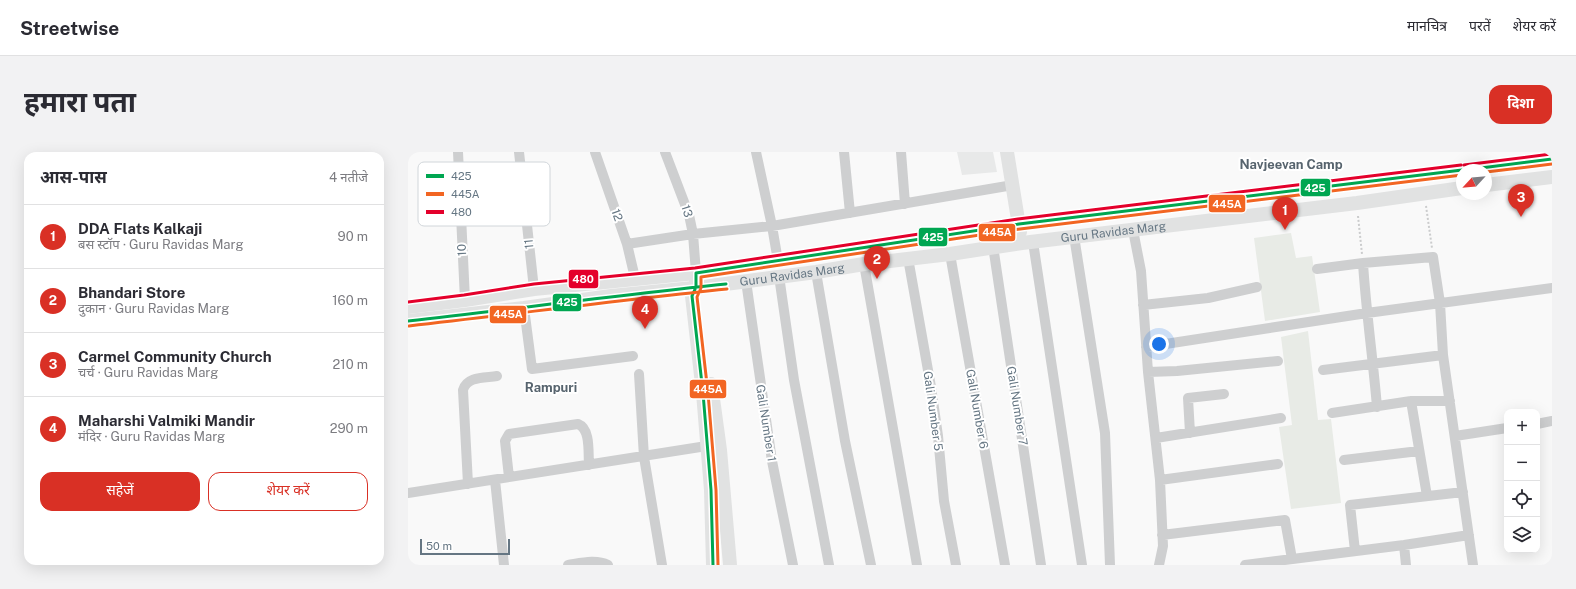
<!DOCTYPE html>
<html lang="hi">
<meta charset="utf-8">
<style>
:root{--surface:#fff;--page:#f2f2f3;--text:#2b2b33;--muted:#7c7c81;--line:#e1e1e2;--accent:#d93025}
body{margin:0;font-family:"Public Sans","Noto Sans Devanagari",sans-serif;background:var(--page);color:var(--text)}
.controls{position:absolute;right:12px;bottom:12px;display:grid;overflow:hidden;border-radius:8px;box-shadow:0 4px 16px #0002}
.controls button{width:36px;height:36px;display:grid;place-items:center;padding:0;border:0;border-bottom:1px solid var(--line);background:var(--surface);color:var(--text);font:20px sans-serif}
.compass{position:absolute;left:1048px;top:12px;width:36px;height:36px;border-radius:50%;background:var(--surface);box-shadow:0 4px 16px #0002;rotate:244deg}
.scale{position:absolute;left:12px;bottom:10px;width:90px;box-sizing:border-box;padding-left:4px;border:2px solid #657683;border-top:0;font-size:11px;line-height:14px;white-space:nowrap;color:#657683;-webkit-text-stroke:3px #fff;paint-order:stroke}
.you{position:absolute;left:751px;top:192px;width:14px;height:14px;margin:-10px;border:3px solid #fff;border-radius:50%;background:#1a73e8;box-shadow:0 0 0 6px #1a73e833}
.badge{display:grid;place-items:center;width:26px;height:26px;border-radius:50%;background:var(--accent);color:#fff;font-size:13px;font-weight:700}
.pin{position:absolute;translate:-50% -33px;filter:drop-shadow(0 1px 2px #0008)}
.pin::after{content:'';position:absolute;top:21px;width:14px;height:12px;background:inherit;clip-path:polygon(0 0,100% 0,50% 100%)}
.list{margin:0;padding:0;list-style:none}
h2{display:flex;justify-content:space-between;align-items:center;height:52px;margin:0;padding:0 16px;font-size:17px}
h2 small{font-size:13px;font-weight:400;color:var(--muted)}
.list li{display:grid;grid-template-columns:26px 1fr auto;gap:12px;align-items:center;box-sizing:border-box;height:64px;padding:0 16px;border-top:1px solid var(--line)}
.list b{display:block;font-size:15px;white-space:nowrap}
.list p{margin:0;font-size:13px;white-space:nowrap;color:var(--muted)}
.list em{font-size:13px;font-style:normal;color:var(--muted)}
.actions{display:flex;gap:8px;padding:12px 16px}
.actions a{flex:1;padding:9px 0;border:1px solid var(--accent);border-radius:12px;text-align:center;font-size:14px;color:var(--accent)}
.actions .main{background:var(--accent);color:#fff}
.icon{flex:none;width:22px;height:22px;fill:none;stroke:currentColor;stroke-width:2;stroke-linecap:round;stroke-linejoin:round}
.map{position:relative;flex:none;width:1144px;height:413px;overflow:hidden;border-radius:12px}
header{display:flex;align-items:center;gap:24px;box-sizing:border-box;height:56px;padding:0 20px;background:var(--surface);border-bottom:1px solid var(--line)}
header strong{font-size:19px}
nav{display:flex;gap:22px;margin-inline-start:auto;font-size:14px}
.intro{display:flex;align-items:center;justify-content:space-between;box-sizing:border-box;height:96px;padding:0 24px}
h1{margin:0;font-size:28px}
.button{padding:10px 18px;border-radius:12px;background:var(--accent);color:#fff;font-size:14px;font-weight:700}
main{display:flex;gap:24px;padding:0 24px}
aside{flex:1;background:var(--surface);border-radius:12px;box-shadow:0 4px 16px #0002}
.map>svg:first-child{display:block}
.built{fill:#e8e9e9}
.green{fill:#e8ebe6}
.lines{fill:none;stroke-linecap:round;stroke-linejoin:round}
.path{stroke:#cbcccd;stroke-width:2;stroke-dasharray:2 2;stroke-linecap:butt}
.street{stroke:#cecfd0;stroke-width:10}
.secondary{stroke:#e1e2e2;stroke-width:14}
.bus-1-casing{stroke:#fff;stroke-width:6}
.bus-2-casing{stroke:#fff;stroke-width:6}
.bus-3-casing{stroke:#fff;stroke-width:6}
.bus-1{stroke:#00a651;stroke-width:3}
.bus-2{stroke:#f26522;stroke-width:3}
.bus-3{stroke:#e4002b;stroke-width:3}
.labels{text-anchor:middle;stroke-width:4;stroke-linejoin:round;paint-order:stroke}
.street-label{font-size:12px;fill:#657683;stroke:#fff}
.neighbourhood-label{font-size:13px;font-weight:bold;fill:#57646e;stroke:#fff}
.key{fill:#fff;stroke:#d1d6da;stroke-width:1}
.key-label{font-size:11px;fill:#657683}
.line-badge{stroke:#fff;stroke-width:1.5}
.badge-label{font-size:11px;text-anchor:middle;font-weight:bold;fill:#fff}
</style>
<header>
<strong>Streetwise</strong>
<nav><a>मानचित्र</a><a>परतें</a><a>शेयर करें</a></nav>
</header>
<div class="intro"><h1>हमारा पता</h1><a class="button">दिशा</a></div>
<main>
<aside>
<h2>आस-पास<small>4 नतीजे</small></h2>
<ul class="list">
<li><span class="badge">1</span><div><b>DDA Flats Kalkaji</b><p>बस स्टॉप · Guru Ravidas Marg</p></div><em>90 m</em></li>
<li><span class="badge">2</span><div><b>Bhandari Store</b><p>दुकान · Guru Ravidas Marg</p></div><em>160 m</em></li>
<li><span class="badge">3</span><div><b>Carmel Community Church</b><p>चर्च · Guru Ravidas Marg</p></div><em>210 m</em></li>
<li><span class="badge">4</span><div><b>Maharshi Valmiki Mandir</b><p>मंदिर · Guru Ravidas Marg</p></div><em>290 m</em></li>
</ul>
<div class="actions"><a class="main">सहेजें</a><a>शेयर करें</a></div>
</aside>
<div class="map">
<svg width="1144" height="413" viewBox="0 0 1144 413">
<rect width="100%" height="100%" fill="#f9f9f9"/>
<path class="built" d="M549,0H585L589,20L554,23Z"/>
<path class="green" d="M883,81L888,106L904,104L912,160L857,169L846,86Z
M900,179L910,268L923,267L933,351L883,357L871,275L884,273L873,185Z"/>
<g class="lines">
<path class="path" d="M1018,54L1024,96
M950,64L954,102"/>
<path class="street" d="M50,0L57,148
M111,0L126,137
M187,0L219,92L227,126
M257,0L281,63L285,82L288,121
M348,0L364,74L370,109
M436,0L442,61
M493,0L497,52
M725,78L733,119L740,220L752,328L755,394L751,413
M666,84L697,281L702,413
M625,90L674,413
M219,92L285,82L364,74L605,33
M585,94L633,413
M542,102L597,413
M500,106L523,235L530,284L536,349L548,413
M955,111C958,159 965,207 969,255
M456,112L509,413
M909,117L955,111L1025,105L1032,151L1035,203L1065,413
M408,120L437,289L463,413
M371,124L386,228L421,413
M338,129L364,309L385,413
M735,153L800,146L849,135
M116,156L124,217L225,204
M738,195L959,161L1144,136
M915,218L1035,203
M740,220L769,219L870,209
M231,222L236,305L254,413
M1003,249L1019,344
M924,261L1003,249H1042
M1129,272L1144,269
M782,281L780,246L816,242
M1047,284L1099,276
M748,286L873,266
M936,308L1011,299
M101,325L97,289L101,282L170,272C183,277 180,301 181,313
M87,328L96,413
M752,328L870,312
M60,332L55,238C59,224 77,226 89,224
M0,341L305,293
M754,383L877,368L884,407
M996,393L998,413
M947,399L942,353L1055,340
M160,413C173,411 188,407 200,413
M837,413L996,393L1061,383"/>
<g class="secondary">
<path d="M599,0L612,80"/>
<path d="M1057,18L1144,7"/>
<path d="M1078,33L1144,25"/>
<path d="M288,128V135L284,144L295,241L303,338L305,413"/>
<path d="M0,155L57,148L126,137L288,121L611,72L1054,18"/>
<path id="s1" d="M0,169L116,156L203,144L295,135L408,120L456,112L542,102L614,91L949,51L1054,36"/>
<path d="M303,232L312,298L322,413"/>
</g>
<defs>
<path id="bus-1" d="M1057,18L1144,7
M0,169C106,157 212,143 318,132
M305,413L303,338L295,241L284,144L288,135V121L611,72L1054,18"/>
<path id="bus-2" d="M1078,20L1144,12
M1,174C107,162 212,148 319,137
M310,413L308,338L300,241L289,145L293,136V125L612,77L1054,23"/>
<path id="bus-3" d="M1056,13L1143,2
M0,150L56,143L126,132L287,116L610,67L1053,13"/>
</defs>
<use href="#bus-1" class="bus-1-casing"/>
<use href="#bus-2" class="bus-2-casing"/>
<use href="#bus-3" class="bus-3-casing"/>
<use href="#bus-1" class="bus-1"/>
<use href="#bus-2" class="bus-2"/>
<use href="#bus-3" class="bus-3"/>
</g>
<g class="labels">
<g class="street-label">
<text transform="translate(279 59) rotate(73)" y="4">13</text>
<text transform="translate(209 63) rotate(70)" y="4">12</text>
<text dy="4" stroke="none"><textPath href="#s1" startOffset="711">Guru Ravidas Marg</textPath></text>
<text transform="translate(121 92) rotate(-96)" y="4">11</text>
<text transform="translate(54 98) rotate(-93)" y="4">10</text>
<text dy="4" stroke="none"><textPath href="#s1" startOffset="387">Guru Ravidas Marg</textPath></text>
<text transform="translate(609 254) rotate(81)" y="4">Gali Number 7</text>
<text transform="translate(569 257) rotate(80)" y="4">Gali Number 6</text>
<text transform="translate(525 259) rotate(82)" y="4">Gali Number 5</text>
<text transform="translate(358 271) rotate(81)" y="4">Gali Number 1</text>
</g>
<g class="neighbourhood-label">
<text x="883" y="17">Navjeevan Camp</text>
<text x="143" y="240">Rampuri</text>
</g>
</g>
<rect x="10" y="10" width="132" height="64" rx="6" class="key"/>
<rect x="18" y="22" width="18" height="4" fill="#00a651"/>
<rect x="18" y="40" width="18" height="4" fill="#f26522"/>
<rect x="18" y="58" width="18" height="4" fill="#e4002b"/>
<g class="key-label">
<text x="43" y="28">425</text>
<text x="43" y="46">445A</text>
<text x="43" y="64">480</text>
</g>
<g class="line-badge">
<rect x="892" y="26" width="31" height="19" rx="4" fill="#00a651"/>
<rect x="800" y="42" width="38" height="19" rx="4" fill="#f26522"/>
<rect x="570" y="71" width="38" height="19" rx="4" fill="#f26522"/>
<rect x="510" y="75" width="30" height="20" rx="4" fill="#00a651"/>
<rect x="160" y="117" width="31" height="20" rx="4" fill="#e4002b"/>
<rect x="144" y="141" width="30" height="19" rx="4" fill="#00a651"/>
<rect x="81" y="153" width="38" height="19" rx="4" fill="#f26522"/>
<rect x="281" y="227" width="38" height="20" rx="4" fill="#f26522"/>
</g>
<g class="badge-label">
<text x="907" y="40">425</text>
<text x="819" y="56">445A</text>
<text x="589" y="84">445A</text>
<text x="525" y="89">425</text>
<text x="175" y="131">480</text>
<text x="159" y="154">425</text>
<text x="100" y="166">445A</text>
<text x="300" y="241">445A</text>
</g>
</svg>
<div class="controls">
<button>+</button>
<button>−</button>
<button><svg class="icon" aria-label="locate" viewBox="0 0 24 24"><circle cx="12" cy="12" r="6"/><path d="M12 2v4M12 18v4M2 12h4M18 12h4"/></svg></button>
<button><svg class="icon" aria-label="layers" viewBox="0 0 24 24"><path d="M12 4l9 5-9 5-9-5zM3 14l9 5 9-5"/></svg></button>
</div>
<svg class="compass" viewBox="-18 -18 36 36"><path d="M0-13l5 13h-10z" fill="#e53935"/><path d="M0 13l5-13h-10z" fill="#7c7c81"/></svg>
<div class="scale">50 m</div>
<div class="you"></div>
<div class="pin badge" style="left:877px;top:78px">1</div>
<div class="pin badge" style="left:469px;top:127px">2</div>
<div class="pin badge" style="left:1113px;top:65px">3</div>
<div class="pin badge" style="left:237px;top:177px">4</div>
</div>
</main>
